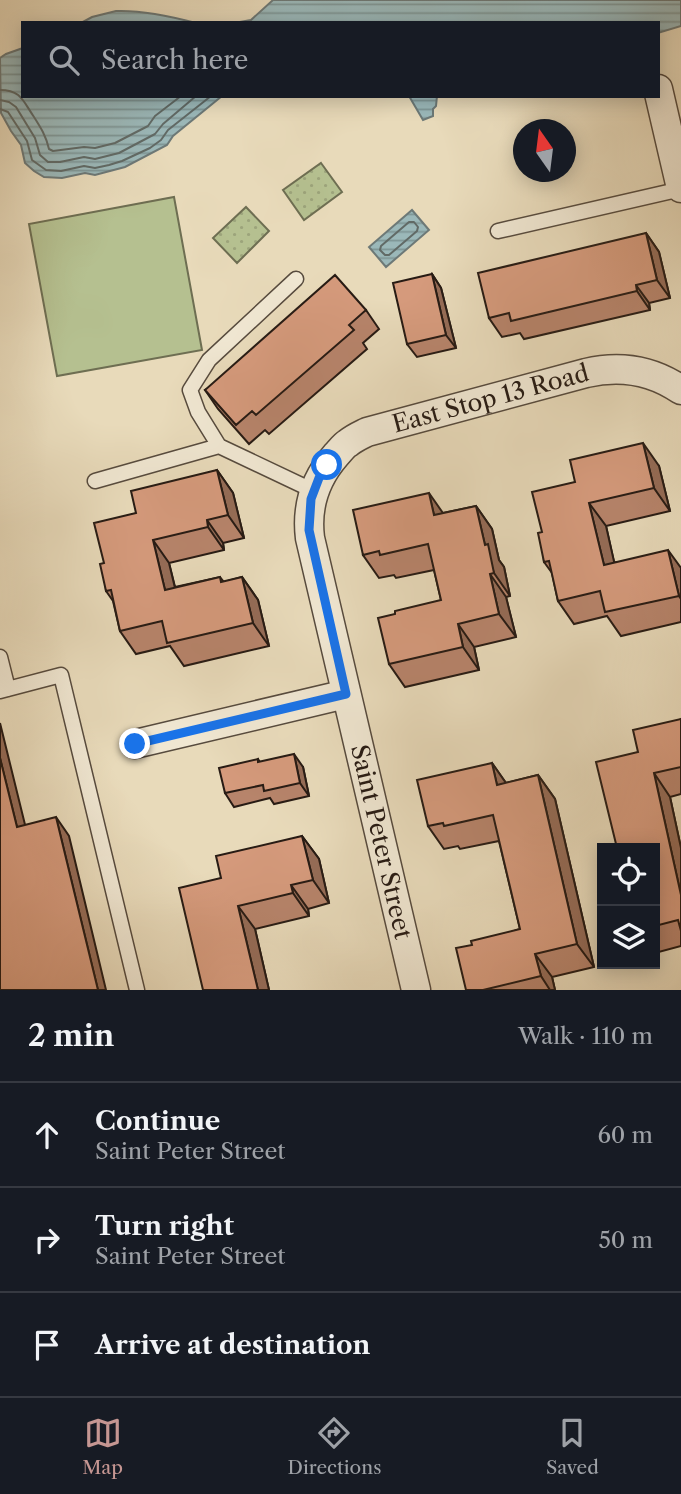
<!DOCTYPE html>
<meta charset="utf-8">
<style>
:root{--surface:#171b24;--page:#242831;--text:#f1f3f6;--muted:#9ea1a6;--line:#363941;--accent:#c59692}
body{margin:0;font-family:"Libre Caslon Text",serif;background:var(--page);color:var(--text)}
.controls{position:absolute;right:21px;bottom:21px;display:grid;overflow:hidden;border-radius:0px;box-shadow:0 4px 18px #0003}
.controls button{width:63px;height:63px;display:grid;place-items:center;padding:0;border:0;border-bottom:2px solid var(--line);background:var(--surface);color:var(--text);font:35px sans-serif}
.compass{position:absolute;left:513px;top:119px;width:63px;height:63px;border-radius:50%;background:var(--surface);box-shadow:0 4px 18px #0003;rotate:346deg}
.stop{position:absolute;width:21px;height:21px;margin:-16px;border:5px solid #1a73e8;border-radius:50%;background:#fff}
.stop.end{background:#1a73e8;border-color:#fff;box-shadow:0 2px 7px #0008}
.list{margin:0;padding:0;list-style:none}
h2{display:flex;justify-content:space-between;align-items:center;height:91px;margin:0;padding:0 28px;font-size:30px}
h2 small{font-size:23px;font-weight:400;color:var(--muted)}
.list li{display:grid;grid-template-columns:46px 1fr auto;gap:21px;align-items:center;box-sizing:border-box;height:105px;padding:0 28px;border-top:2px solid var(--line)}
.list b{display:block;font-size:26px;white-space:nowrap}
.list p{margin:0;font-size:23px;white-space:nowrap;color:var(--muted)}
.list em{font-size:23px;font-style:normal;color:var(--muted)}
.icon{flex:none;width:38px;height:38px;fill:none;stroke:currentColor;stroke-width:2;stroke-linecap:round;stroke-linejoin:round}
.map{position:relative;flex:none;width:681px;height:990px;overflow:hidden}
.search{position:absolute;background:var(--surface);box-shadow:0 4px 18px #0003;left:21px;right:21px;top:21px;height:77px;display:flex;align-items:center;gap:18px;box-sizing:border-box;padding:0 24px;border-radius:0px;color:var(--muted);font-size:26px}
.sheet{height:406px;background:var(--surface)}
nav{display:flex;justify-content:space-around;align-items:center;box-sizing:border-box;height:98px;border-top:2px solid var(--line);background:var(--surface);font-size:19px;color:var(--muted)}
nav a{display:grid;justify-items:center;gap:4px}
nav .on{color:var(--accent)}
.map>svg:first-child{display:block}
.grass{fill:url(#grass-dots);stroke:#6e6e52;stroke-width:2}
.pitch{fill:#b5c090;stroke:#6e6e52;stroke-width:2}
.water{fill:url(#water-rules);stroke:#6d7977;stroke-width:2}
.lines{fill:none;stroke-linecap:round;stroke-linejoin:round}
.shore{stroke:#616a66;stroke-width:2}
.lane-casing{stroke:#574b3e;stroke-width:17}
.street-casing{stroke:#574b3e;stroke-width:31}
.lane{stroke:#f0e7d2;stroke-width:14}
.street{stroke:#f0e7d2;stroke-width:28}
.wall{fill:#b7846b;stroke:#271b14;stroke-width:2}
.shaded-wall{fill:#956c57;stroke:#271b14;stroke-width:2}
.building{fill:#d59a7c;stroke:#271b14;stroke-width:2}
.route{stroke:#1a73e8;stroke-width:9}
.labels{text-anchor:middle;stroke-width:5;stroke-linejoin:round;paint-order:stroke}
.street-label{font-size:24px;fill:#271b14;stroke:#f0e7d2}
</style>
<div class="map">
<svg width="681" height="990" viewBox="0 0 681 990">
<defs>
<pattern id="grass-dots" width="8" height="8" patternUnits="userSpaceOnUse" patternTransform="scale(1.75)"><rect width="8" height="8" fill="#b5c090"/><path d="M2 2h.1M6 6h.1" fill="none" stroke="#9ca47b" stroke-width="1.8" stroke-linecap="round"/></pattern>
<pattern id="water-rules" width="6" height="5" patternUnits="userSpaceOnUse" patternTransform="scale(1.75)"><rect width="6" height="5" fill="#9bb8b9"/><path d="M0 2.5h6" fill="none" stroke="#7e9595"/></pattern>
</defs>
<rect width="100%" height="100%" fill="#e8daba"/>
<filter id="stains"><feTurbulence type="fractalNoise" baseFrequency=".00286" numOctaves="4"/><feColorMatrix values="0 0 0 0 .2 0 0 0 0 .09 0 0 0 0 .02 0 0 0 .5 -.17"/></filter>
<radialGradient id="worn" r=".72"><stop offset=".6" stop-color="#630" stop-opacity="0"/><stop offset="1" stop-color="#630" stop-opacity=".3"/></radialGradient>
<path class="grass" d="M321,163L342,192L304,220L283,190Z
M246,207L269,231L237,263L213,238Z"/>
<path class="pitch" d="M174,197L202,350L57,376L29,224Z"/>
<path class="water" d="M273,0H681V26L658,33V23H234L251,20Z
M116,11C143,10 170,16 196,23H81L92,17Z
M23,48V96H222L173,136L167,145L125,167L95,175L85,173L62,178L44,177L34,171L25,163L21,145L11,131L1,113L0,58L6,54Z
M409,96H437L436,106L433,109V116L423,120Z
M412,210L429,230L386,267L369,247Z"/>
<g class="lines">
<path class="shore" d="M0,90C21,90 23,101 34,117C41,128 46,136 49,149L53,151L84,147L95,148L115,143L148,126L155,116L181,96
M0,100L9,102L16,107L35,138L40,155L48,162H60L84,157L95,159L119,153L155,134L163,124L196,96
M0,109L8,112L27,141L32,160L46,170L61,171L84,166L95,168L109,165L122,161L150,148L161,140L168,130L211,96
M409,222H414L418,227L417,231L389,255H385L380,250L381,246Z"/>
<defs>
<path id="lane" d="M498,231L681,189
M296,279L209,360L190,390L198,412L219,446L314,491
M95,481L219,446
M0,657L8,689
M0,691L61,675L137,990"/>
<g id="street">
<path d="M658,89L681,188"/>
<path d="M135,744L346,694"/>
<path id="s1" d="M416,990L310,538C306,506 315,479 336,455C340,451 343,446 348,443C354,438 361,435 367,432L586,373C620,365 652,370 681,390"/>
</g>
</defs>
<use href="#lane" class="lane-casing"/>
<use href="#street" class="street-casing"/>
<use href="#lane" class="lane"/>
<use href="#street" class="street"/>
</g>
<path class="wall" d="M646,233L659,252L670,298L649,303L650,310L524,339L520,333L502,337L489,318Z
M432,274L441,288L456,348L417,357L407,344Z
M366,310L379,329L363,343L367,349L269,434L265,430L249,444L218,409L205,390Z
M659,466L670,511L606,526L614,562L681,568V622L621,636L607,616L574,624L558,601L552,573L544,562L542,532L575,482Z
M217,470L233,493L244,538L223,543L224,550L169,563L175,587L220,577L224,582L242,577L258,600L269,646L184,666L170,646L136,654L120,631L113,601L106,591L104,563L136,513Z
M476,506L492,529L499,560L504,567L510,596L506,597L516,637L474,647L479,670L405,687L389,664L441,600L434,570L396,578L394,575L379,578L363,555L443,513Z
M681,719V794L670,797L681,848V946L655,953V848L638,752Z
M258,759L260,762L303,767L309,796L274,804L270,798L234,807L225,793Z
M492,763L506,783L538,775L555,799L594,967L552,977L555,990H466L472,945L520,929L499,841L460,849L458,846L444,849L428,826Z
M302,836L319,859L329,903L308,909L309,916L255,929L269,990L221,878Z"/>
<path class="shaded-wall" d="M646,233L659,252L670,298L657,280Z
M432,274L441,288L456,348L446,335Z
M636,285L649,303L650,310L637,291Z
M643,443L659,466L670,511L654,488Z
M217,470L233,493L244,538L228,515Z
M429,493L445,516L434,515Z
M589,503L606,526L620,588L604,565Z
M476,506L492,529L499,560L504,567L510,596L494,573L485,545Z
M207,520L223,543L224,550L208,527Z
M153,540L169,563L181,613L165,590Z
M668,550L681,568V599L679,596Z
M490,574L506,597L516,637L499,614Z
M242,577L258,600L269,646L253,623Z
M458,624L474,647L479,670L463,647Z
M0,723L30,845L17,827L0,758Z
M294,754L303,767L309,796L300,783Z
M492,763L508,786L497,785Z
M654,773L670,797L681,848V895Z
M538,775L555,799L594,967L577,944Z
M56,817L69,836L106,990H98Z
M302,836L319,859L329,903L313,880Z
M291,885L308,909L309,916L293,893Z
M238,906L255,929L269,990H258Z
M535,954L552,977L555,990H550L541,976Z"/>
<path class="building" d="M646,233L657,280L636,285L637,291L511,321L509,313L489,318L478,273Z
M432,274L446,335L407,344L393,283Z
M335,275L366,310L349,325L354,330L256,415L252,411L236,425L205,390Z
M643,443L654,488L589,503L604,565L668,550L679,596L605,612L600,591L558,601L549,561L544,562L538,533L542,532L532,492L575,482L570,460Z
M217,470L228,515L207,520L208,527L153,540L165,590L220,577L221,582L242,577L253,623L167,643L162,621L120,631L111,590L106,591L100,564L104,563L94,523L136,513L131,491Z
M429,493L434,515L476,506L485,545L488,544L494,573L490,574L499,614L458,624L463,647L389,664L378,618L395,614V611L441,600L428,544L380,555L379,551L363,555L353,510Z
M681,719V767L654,773L681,895V931L678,920L655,926V848H617L596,762L638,752L633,730Z
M294,754L300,783L264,791L263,785L225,793L219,768L258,759V762Z
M0,758L17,827L56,817L98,990H0Z
M492,763L497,785L538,775L577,944L535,954L541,976L483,990H466L456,948L472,945L471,941L520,929L493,815L444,826L443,823L428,826L417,780Z
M302,836L313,880L291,885L293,893L238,906L258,990H203L179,888L221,878L216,856Z"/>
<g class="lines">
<path class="route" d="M135,744L346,694L309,530L311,499L319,478L327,465"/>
</g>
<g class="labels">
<g class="street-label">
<text dy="8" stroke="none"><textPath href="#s1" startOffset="721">East Stop 13 Road</textPath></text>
<text transform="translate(381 842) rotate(77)" y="8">Saint Peter Street</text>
</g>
</g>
<rect width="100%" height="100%" filter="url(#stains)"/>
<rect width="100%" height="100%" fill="url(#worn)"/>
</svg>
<div class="controls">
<button><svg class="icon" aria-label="locate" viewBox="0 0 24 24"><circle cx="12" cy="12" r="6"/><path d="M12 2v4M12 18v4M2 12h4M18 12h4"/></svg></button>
<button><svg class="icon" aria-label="layers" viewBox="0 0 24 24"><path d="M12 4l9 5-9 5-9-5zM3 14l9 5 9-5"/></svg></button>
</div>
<svg class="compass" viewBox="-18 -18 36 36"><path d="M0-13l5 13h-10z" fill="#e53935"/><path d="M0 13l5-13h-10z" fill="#9ea1a6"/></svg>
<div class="stop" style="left:327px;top:465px"></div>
<div class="stop end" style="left:135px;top:744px"></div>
<div class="search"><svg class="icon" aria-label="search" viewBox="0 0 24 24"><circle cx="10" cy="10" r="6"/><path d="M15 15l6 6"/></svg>Search here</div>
</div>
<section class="sheet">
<h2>2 min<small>Walk · 110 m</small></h2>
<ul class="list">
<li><svg class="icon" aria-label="ahead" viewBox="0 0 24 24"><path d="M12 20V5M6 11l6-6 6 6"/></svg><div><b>Continue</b><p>Saint Peter Street</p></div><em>60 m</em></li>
<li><svg class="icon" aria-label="right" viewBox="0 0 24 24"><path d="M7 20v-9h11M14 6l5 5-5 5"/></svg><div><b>Turn right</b><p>Saint Peter Street</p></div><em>50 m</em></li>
<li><svg class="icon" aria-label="arrive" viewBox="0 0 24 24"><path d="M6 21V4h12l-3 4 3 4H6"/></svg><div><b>Arrive at destination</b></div></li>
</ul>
</section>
<nav>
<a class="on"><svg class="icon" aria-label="map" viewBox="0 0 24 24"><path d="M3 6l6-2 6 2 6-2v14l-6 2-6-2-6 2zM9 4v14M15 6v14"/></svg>Map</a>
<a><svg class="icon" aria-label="directions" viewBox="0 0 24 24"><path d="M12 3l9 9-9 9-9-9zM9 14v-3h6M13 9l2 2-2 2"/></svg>Directions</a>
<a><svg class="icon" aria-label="saved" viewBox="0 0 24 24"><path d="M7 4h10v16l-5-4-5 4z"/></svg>Saved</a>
</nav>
